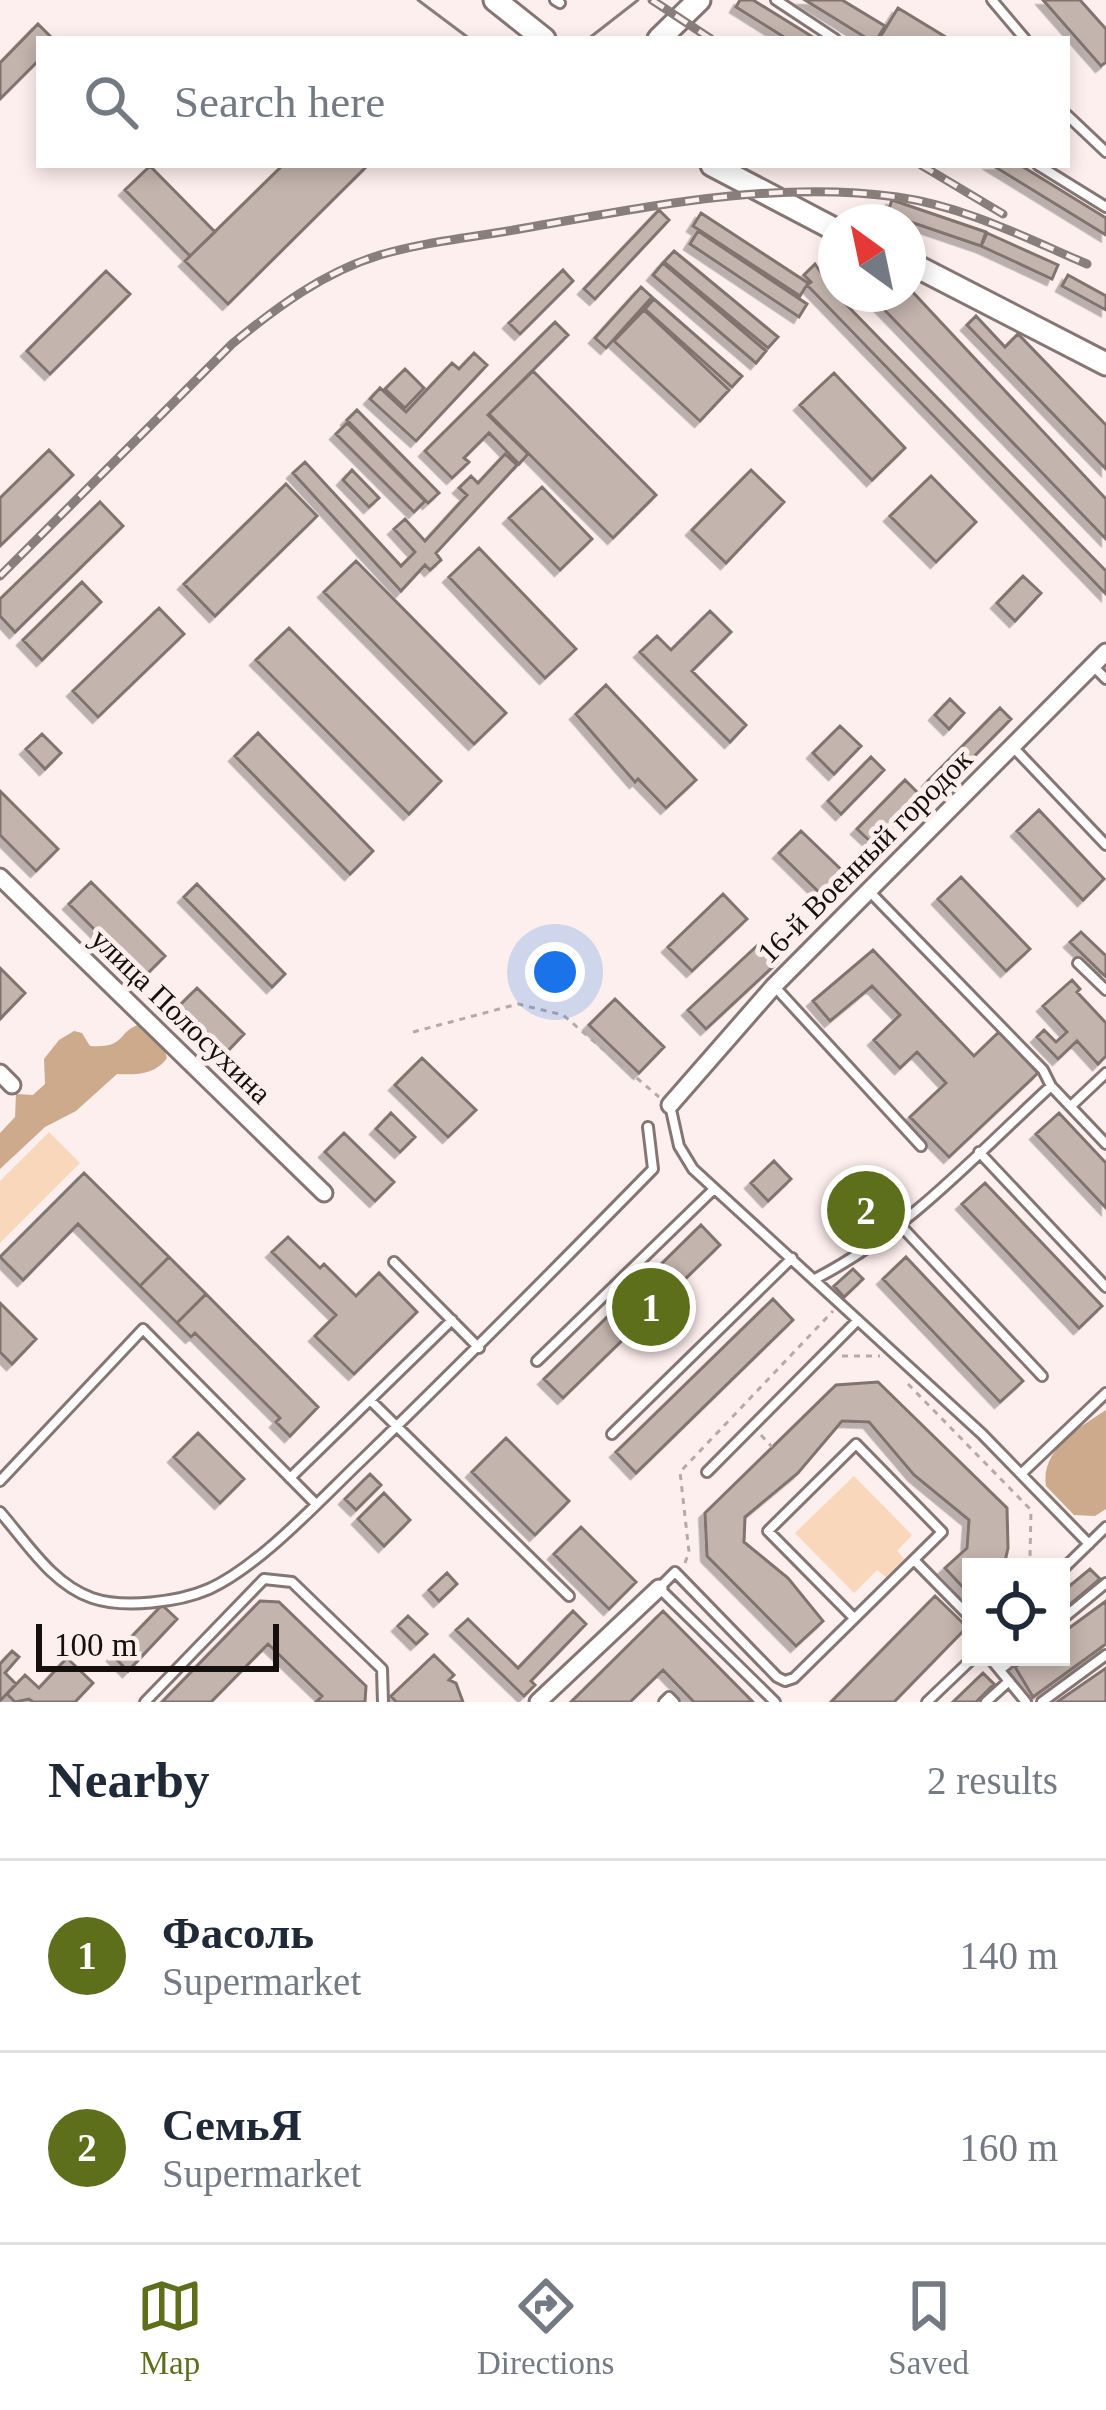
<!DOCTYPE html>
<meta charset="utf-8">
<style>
:root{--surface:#fff;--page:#f6f6f7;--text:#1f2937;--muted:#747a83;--line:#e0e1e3;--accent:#5e6f1c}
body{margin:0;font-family:Georgia,serif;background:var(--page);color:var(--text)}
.controls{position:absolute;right:36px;bottom:36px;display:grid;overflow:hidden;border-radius:0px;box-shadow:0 6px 18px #0003}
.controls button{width:108px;height:108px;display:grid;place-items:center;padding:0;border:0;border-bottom:3px solid var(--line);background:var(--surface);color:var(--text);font:60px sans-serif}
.compass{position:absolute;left:818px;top:204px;width:108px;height:108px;border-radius:50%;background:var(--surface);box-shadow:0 6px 18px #0003;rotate:327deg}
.scale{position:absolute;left:36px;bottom:30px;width:243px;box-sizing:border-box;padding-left:12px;border:6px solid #150f0e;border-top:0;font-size:33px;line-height:42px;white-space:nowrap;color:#150f0e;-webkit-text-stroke:9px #fdefed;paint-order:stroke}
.you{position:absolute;left:555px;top:972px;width:42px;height:42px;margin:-30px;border:9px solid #fff;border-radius:50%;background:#1a73e8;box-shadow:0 0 0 18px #1a73e833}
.badge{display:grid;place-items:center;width:78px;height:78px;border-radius:50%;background:var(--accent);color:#fff;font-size:39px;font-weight:700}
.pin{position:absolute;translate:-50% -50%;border:6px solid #fff;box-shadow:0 3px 12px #0006}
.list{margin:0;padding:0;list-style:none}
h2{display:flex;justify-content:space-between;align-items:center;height:156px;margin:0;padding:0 48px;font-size:51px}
h2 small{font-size:39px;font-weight:400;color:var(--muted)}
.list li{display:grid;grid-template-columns:78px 1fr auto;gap:36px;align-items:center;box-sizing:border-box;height:192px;padding:0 48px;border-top:3px solid var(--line)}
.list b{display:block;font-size:45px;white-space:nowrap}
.list p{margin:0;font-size:39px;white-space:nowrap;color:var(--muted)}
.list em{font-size:39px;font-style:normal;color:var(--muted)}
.icon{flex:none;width:66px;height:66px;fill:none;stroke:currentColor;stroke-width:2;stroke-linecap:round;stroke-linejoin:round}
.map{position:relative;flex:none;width:1106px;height:1702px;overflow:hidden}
.search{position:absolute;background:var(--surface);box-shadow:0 6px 18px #0003;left:36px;right:36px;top:36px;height:132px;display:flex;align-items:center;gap:30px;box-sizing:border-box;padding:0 42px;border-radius:0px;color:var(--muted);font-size:45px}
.sheet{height:540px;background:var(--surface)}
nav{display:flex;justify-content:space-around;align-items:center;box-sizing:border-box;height:168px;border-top:3px solid var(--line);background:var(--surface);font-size:33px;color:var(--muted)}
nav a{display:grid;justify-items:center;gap:6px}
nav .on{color:var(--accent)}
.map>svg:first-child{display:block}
.green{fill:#f8d7ba}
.forest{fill:#ccaa8b}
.building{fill:#c3b4ad;stroke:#81736d;stroke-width:3;filter:url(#shadow)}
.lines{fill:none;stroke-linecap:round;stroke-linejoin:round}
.lane-casing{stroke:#857674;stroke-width:14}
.street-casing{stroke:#857674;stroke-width:21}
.secondary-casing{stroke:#857674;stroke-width:27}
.path{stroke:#b5aaa8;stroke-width:3;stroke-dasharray:6 6;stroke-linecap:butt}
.lane{stroke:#fff;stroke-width:8}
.street{stroke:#fff;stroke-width:15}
.secondary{stroke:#fff;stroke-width:21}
.tram{stroke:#887e7c;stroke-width:3}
.rail-casing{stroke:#887e7c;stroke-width:9}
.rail{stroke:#fdefed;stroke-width:4.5;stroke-dasharray:14;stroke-linecap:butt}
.labels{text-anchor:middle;stroke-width:10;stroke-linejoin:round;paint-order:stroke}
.street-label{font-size:30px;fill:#150f0e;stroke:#fdefed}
</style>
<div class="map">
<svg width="1106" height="1702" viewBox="0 0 1106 1702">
<defs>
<filter id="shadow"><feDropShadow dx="-5.5" dy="5.5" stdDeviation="0" flood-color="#0004"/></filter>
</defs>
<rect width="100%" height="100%" fill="#fdefed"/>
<path class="green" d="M49,1132L80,1163L0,1243V1181Z
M854,1476L912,1535L897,1551L904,1559L886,1577L877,1570L854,1593L795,1533Z"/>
<path class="forest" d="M142,1024L162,1042L167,1058C155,1075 136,1075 117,1074L76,1111L45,1127L0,1169V1133L15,1117L16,1094L33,1095L45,1084L44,1059L59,1040L74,1031L82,1033L90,1046C128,1049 117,1029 142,1024Z
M1106,1410V1509L1095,1516L1074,1515L1046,1486C1040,1450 1080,1427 1106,1410Z"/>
<path class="building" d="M740,0H753L816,39H787L736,7Z
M805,0H842L885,26L877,39H868Z
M1043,0H1080L1106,29V62L1101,66Z
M898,8L949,39H879Z
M38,24L53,39H39V60L0,99V63Z
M283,165H368L228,304L185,261Z
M992,165H1020L1106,218V235Z
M150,166L215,232L190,256L125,190Z
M892,200L986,232L981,246L887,214Z
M659,210L669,220L595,299L584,289Z
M701,213L808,283L800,296L693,226Z
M698,231L807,304L799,317L690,244Z
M987,233L1058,265L1052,279L981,246Z
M674,251L778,337L768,348L664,262Z
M663,263L766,351L756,363L653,275Z
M815,264L836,294L1106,571V594L807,285L811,282L804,275Z
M563,270L573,281L520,334L509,323Z
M106,271L130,294L50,374L27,351Z
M1068,275L1106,296V310L1062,286Z
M641,287L652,297L606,348L595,338Z
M908,287L1106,499V539L869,294H908Z
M654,299L742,376L732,387L645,309Z
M644,310L729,390L700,421L614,341Z
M976,316L1005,347L1018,334L1106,425V469L967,325Z
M555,322L568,335L488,415L528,454L519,464L489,433L464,458L469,462L452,478L425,451Z
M474,353L487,365L416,441L370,399L380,388L406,412L452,363L459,369Z
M405,369L424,388L405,408L385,389Z
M533,371L656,495L613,538L489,414Z
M834,373L905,448L872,480L800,405Z
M357,410L439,493L428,503L347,420Z
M347,423L425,501L414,512L336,434Z
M49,450L73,475L0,546V498Z
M505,454L517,465L436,553L441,560L430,570L425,565L401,591L293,473L305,462L401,566L415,552L394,529L405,519L425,541L467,495L459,488L471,476L478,483Z
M352,470L379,498L369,507L343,480Z
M751,470L784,502L726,563L692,530Z
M931,476L976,522L936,562L890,516Z
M286,484L317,516L215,616L184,584Z
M542,487L592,539L560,570L509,518Z
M100,502L123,526L15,632L0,616V599Z
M479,548L576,649L545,678L449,577Z
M356,561L506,713L474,744L324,592Z
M1023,576L1041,593L1015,621L997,603Z
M82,582L101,602L42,660L23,640Z
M159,608L184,634L98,717L73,691Z
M710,611L731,632L692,671L746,725L730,742L640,652L657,636L671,650Z
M289,628L441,781L409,814L256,660Z
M606,685L696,780L666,808L638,779L635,782L576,714Z
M950,699L964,713L949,729L935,715Z
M1000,708L1011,719L939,792L928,781Z
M840,726L861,746L834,774L813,753Z
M258,733L373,851L350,874L235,756Z
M42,734L61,753L45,769L26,749Z
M871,757L884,770L841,814L828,801Z
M905,780L922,797L874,845L857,829Z
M0,791L58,849L36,871L0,835Z
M1039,810L1104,879L1083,900L1017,831Z
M801,831L851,879L829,902L779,853Z
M961,877L1030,949L1006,971L938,899Z
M91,882L165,956L143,978L69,904Z
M197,884L285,974L272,987L184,897Z
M723,894L747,919L692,971L668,947Z
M1081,932L1106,956V977L1070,942Z
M760,943L778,962L706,1029L688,1010Z
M873,950L974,1056L999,1032L1038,1073L949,1157L910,1117L946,1083L917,1052L900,1068L874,1040L900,1015L872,986L830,1021L813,1001Z
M0,968L25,993L0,1019Z
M1072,980L1080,989L1077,992L1106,1023V1056L1098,1064L1077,1041L1058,1059L1037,1037L1044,1030L1056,1042L1067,1032L1043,1006Z
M197,988L244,1034L222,1057L175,1010Z
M615,999L664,1047L639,1073L589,1025Z
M422,1058L476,1110L448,1137L395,1085Z
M391,1113L415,1137L400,1152L376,1129Z
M1059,1113L1106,1163V1208L1036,1134Z
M344,1133L394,1182L375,1201L325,1152Z
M774,1161L791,1179L768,1201L751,1183Z
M84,1173L169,1257L140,1286L78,1224L23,1280L0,1257Z
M985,1183L1102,1306L1079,1328L962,1204Z
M874,1191L885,1203L858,1229L846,1217Z
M701,1225L720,1245L563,1398L544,1379Z
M288,1237L320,1268L324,1264L356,1296L379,1273L417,1312L354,1374L315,1336L336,1315L272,1252Z
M169,1257L206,1294L177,1323L140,1286Z
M906,1257L1023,1381L1000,1402L883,1279Z
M853,1269L863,1279L844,1297L834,1286Z
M206,1294L318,1407L290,1436L276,1422L280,1418L195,1333L191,1337L177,1323Z
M773,1299L793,1320L636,1473L616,1452Z
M0,1303L36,1339L12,1364L0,1352Z
M878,1382L1007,1508L1008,1548L1004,1566L971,1567V1596L945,1568L967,1548L969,1520L914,1475L869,1422L842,1421L798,1473L745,1517L744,1542L788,1578L823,1621L796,1646L707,1556L705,1513L836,1385Z
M198,1433L244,1479L220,1503L174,1457Z
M506,1438L569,1501L535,1535L472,1472Z
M370,1474L381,1485L356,1510L345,1499Z
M384,1493L410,1520L384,1546L358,1519Z
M581,1527L636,1582L609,1609L554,1554Z
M1090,1569L1100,1579L1061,1612V1593Z
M447,1573L457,1584L439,1601L429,1590Z
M935,1596L967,1627L894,1702H831Z
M260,1601L279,1602L366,1686L365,1702H316L322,1696L268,1644L211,1702H162Z
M1106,1601V1644L1033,1697L1015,1667L1029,1657H1061V1634Z
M162,1605L177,1619L128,1671L113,1656Z
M573,1611L586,1624L531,1681L535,1685L524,1696L456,1630L468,1619L518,1668Z
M663,1611L753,1702H694L663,1670L630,1702H571Z
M408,1616L427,1634L416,1644L398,1626Z
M12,1651L19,1657L5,1673L16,1684L0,1701V1664Z
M434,1655L454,1675L449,1680L456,1683L463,1702H396L391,1696Z
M67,1658L93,1683L75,1702H33L29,1699L15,1702L7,1694L25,1675L39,1688Z
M1106,1668V1702H1057Z
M983,1673L994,1684L976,1702H953Z"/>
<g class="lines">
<defs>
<path id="lane" d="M555,0L560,3
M776,0L835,39
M992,0L1025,39
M1067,115L1106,152
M1038,165L1106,207
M1094,667L1106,679
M1012,746L1106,845
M870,892L1043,1070L1051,1086L1106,1144
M1078,963L1106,990
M775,987L921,1146
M670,1105L679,1146L693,1169L982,1434L1089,1544
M1071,1106L1106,1073
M979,1152L1106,1287
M901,1226L1042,1376
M394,1262L479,1348
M815,1279C907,1232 976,1155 1051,1086
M537,1361L714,1189
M371,1401L569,1596
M612,1434L792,1258
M707,1472L858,1320
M1021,1474L1106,1393
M290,1478L452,1320
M0,1481L143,1329L316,1504
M0,1512C27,1543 52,1584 92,1598C124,1609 179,1602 209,1589C260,1566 321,1499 362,1460C461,1364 557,1267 653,1169L648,1127
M914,1560L971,1618
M1061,1571L1106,1527
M1061,1620L1106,1583
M989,1657L1026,1702
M1000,1670L1016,1657
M145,1702L264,1579L292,1582L382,1669L383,1702
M664,1702L669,1697L674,1702
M775,1702L659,1588L675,1572L777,1677L785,1681L794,1678L942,1532L856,1444L768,1531L854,1618
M927,1702L974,1657
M986,1702L1009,1681
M1042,1702L1106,1655"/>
<path id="street" d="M0,877L324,1193
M0,1073L12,1085
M670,1105L774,986L1106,652
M538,1702L659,1588"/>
<path id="secondary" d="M495,0L544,39
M659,39L699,0
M712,165L836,230
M908,262L1106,364"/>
</defs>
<use href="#lane" class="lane-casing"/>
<use href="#street" class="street-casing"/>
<use href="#secondary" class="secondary-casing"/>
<path class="path" d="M413,1032L518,1004L563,1015L659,1097
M842,1356H880
M908,1384L1031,1510L1030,1556L1019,1567
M761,1435L772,1447
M685,1563L689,1552L680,1472L833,1311"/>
<use href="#lane" class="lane"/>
<use href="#street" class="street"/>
<use href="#secondary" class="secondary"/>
<path class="tram" d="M418,0L470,39
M588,39L638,0"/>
<defs>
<path id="rail" d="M652,0L711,39
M921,165L1003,214
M0,576L232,344C277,307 324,272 380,255C427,241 477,237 525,228C647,207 773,180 897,197C964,206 1026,238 1087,264"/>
</defs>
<use href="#rail" class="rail-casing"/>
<use href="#rail" class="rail"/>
</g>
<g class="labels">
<g class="street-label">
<text transform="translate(865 856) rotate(-45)" y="10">16-й Военный городок</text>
<text transform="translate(181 1016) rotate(44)" y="10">улица Полосухина</text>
</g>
</g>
</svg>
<div class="controls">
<button><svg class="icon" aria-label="locate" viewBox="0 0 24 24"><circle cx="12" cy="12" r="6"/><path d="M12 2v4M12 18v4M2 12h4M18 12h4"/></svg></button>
</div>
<svg class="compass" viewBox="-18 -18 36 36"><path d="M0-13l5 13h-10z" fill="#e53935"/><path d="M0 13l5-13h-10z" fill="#747a83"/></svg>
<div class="scale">100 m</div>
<div class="you"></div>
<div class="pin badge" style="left:651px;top:1307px">1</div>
<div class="pin badge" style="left:866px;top:1210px">2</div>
<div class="search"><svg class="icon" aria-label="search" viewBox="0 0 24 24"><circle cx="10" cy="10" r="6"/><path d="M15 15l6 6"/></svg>Search here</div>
</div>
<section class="sheet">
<h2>Nearby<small>2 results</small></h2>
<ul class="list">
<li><span class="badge">1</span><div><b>Фасоль</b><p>Supermarket</p></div><em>140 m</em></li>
<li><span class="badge">2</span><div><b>СемьЯ</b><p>Supermarket</p></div><em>160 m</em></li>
</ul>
</section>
<nav>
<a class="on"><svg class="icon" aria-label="map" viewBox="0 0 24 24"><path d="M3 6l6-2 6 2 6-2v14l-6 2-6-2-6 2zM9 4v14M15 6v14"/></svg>Map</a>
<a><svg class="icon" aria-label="directions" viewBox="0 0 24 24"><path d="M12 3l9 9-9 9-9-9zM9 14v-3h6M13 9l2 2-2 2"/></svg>Directions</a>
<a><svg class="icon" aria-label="saved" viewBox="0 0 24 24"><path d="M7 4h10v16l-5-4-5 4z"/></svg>Saved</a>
</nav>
